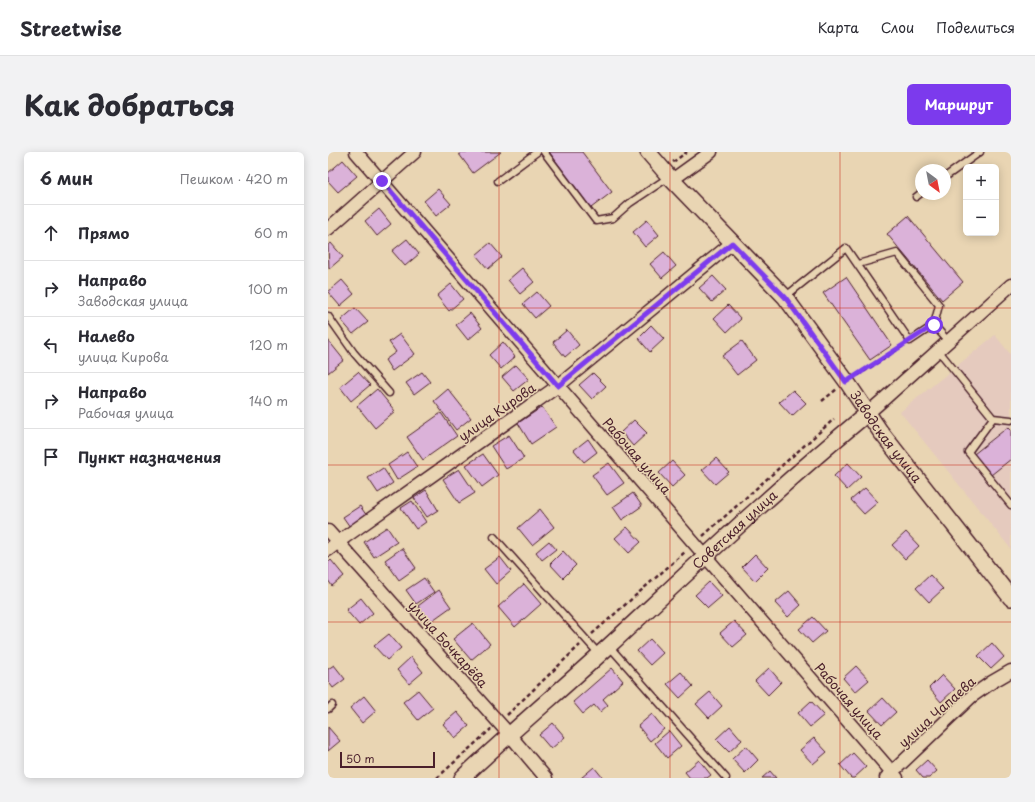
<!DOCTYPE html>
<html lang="ru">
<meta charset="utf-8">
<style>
:root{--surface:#fff;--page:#f2f2f3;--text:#2b2b33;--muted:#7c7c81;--line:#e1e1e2;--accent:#7c3aed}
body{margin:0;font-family:"Playpen Sans",sans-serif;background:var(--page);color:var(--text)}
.controls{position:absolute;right:12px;top:12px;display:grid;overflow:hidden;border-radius:6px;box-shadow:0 2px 10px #0003}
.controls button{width:36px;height:36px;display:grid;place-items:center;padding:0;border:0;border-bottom:1px solid var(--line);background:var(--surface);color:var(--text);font:20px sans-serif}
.compass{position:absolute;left:587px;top:12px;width:36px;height:36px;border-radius:50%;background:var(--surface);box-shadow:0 2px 10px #0003;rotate:148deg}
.scale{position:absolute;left:12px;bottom:10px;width:95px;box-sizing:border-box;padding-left:4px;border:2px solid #4a1f2b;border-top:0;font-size:11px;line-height:14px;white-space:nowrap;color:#4a1f2b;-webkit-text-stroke:3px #e9d5b3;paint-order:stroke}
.stop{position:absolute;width:12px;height:12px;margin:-9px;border:3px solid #7c3aed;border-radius:50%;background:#fff}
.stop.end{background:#7c3aed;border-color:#fff;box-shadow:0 1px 4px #0008}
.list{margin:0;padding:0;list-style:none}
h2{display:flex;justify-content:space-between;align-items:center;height:52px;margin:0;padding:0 16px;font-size:17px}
h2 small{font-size:13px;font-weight:400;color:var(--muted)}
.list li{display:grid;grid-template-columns:26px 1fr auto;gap:12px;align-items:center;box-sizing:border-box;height:56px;padding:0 16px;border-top:1px solid var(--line)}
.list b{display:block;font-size:15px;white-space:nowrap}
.list p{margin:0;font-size:13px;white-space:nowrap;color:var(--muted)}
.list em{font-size:13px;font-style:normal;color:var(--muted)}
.icon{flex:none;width:22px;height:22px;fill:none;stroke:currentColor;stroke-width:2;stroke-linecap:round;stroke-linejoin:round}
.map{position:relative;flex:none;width:683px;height:626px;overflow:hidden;border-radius:6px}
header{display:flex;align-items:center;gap:24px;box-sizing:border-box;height:56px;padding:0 20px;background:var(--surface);border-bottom:1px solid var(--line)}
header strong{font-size:19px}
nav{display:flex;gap:22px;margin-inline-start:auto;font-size:14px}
.intro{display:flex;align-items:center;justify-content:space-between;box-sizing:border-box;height:96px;padding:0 24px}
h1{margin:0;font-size:28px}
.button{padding:10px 18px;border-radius:6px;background:var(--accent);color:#fff;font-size:14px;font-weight:700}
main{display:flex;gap:24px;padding:0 24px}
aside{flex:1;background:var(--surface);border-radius:6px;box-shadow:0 2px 10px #0003}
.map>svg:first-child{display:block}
.built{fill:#e5cabe}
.building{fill:#dbb2d9;stroke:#4a1f2b}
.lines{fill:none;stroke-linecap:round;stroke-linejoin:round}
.service-casing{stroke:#4a1f2b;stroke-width:9}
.minor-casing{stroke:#4a1f2b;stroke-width:15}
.tertiary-casing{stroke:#4a1f2b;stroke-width:18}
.path{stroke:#4a1f2b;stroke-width:2.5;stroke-dasharray:4 3;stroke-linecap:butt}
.service{stroke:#e9d5b3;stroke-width:6}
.minor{stroke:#e9d5b3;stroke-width:12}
.tertiary{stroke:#e9d5b3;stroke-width:15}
.route{stroke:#7c3aed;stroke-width:5}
.grid{fill:none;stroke:#c8321e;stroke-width:1;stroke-opacity:0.55}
.labels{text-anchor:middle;stroke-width:3;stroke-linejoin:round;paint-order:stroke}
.street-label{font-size:13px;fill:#4a1f2b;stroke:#e9d5b3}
</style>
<header>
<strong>Streetwise</strong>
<nav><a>Карта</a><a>Слои</a><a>Поделиться</a></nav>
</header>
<div class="intro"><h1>Как добраться</h1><a class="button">Маршрут</a></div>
<main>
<aside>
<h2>6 мин<small>Пешком · 420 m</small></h2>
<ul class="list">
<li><svg class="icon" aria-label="ahead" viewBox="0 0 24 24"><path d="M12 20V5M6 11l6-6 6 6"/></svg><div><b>Прямо</b></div><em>60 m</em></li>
<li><svg class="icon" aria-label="right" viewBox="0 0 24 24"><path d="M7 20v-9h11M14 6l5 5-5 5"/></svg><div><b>Направо</b><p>Заводская улица</p></div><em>100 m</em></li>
<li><svg class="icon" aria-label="left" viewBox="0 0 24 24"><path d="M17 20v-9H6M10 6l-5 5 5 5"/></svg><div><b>Налево</b><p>улица Кирова</p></div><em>120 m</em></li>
<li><svg class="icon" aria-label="right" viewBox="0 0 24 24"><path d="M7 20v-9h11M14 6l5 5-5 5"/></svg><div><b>Направо</b><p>Рабочая улица</p></div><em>140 m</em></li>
<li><svg class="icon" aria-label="arrive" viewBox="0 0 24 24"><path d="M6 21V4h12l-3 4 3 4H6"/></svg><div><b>Пункт назначения</b></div></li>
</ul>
</aside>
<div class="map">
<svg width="683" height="626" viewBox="0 0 683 626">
<rect width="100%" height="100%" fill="#e9d5b3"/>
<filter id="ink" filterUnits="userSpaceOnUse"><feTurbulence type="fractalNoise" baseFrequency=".025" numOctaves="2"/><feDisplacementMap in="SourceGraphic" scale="8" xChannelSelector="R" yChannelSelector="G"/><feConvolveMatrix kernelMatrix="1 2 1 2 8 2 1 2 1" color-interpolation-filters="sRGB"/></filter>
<g filter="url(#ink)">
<path class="built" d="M667,183L683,203V397L572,260Z"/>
<path class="building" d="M133,0H173L145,21L131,2Z
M221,0H254L284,40L263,56Z
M15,8L29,24L10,40L0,29V21Z
M110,37L123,52L108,64L96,49Z
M51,57L63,72L49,84L37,69Z
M580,64L635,130L614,148L559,82Z
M319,68L331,83L317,95L305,80Z
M79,87L91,102L77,114L64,99Z
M3,91L15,105L1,117L0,93Z
M162,91L174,105L160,117L148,103Z
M336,100L348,114L334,126L322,112Z
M194,116L206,130L192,142L180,128Z
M385,124L398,138L384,150L371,136Z
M518,125L564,193L542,208L495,141Z
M14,128L26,142L12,154L0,140Z
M123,132L135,147L121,159L109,144Z
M209,140L221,154L207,166L195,152Z
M400,153L413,167L399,180L386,166Z
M27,156L40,170L25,182L13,168Z
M142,161L154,176L140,188L128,173Z
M323,173L336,187L322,200L310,186Z
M239,178L251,193L237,205L225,190Z
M72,182L87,202L64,219L57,208L68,200L61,190Z
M0,188L16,208L0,221Z
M414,189L428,208L409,223L394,204Z
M175,190L187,205L173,217L161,203Z
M188,213L201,227L186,239L174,225Z
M30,220L42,233L23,249L12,235Z
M94,220L102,230L86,242L78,231Z
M265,221L278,234L264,247L251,233Z
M49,237L67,259L47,276L29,254Z
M120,237L143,266L128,278L106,249Z
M465,238L478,251L464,264L451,250Z
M214,255L228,275L203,292L190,271Z
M113,261L129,284L95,308L79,285Z
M306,268L319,281L305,294L293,280Z
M680,275L683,278V307L663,323L646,302Z
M181,283L196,306L178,317L163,294Z
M260,287L269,300L256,310L246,298Z
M79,300L89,315L69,328L60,313Z
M155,302L170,323L154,335L138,313Z
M388,306L401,320L387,332L374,318Z
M344,309L357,323L344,335L331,321Z
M281,311L296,331L279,343L264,323Z
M520,311L533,325L519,338L506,324Z
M55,316L65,331L50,341L40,326Z
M131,317L147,341L131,351L115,327Z
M537,336L550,350L536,362L523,348Z
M98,338L110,358L99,365L86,346Z
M305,341L314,354L294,368L285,355Z
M84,349L98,370L88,377L73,356Z
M32,354L39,364L22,375L15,365Z
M212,357L226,375L204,393L190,376Z
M59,375L69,390L46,405L36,390Z
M299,375L313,390L301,401L287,386Z
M578,380L591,394L577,407L564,393Z
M221,389L228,397L214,408L208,400Z
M74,396L88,416L71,428L57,408Z
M235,399L248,413L235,426L222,412Z
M427,402L440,416L427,429L414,415Z
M172,405L183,419L168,432L156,417Z
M3,408L16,424L4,434L0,428V411Z
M602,423L615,437L601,450L588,436Z
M96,426L106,440L88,452L78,438Z
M381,430L394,444L380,456L367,443Z
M196,432L213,452L187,475L170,455Z
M111,438L123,455L102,470L90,454Z
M461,439L473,453L460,465L447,451Z
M33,446L45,461L31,473L18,458Z
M485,465L498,479L484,491L471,477Z
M406,469L419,483L405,495L392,481Z
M145,471L162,492L143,508L125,487Z
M61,482L73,496L59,508L46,494Z
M322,487L335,501L322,513L309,499Z
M664,491L676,505L663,517L650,504Z
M83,505L95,520L81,532L69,518Z
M6,513L17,527L5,536L0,529V517Z
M528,514L541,528L527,540L515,526Z
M284,516L295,529L275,547L280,553L272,560L266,553L255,562L245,550Z
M441,516L453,530L440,543L427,529Z
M353,520L365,534L352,546L339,532Z
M614,523L627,537L613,550L601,536Z
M90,538L105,556L90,568L75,550Z
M382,540L394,554L381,566L368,552Z
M36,544L48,559L34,571L22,556Z
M555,546L568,560L554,573L541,559Z
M483,549L496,563L482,575L470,561Z
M129,560L141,574L127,586L115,572Z
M324,562L336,577L322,589L310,574Z
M225,571L237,585L223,597L211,583Z
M402,574L414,588L401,600L388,587Z
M0,575L12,589L0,599Z
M341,579L353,594L339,606L327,591Z
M486,586L499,600L485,612L472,598Z
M418,594L430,608L417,621L404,607Z
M525,601L538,615L526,626H523L512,613Z
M371,608L383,623L379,626H362L357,620Z
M599,608L609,619L601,626H595L588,618Z
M266,615L275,626H253Z
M442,619L448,626H434Z"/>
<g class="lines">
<defs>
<path id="service" d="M216,0L268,69L285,66L302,51L341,25
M617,25L652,0
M170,29L209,0
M588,45L593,41
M530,112L569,101L611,153L606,173
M458,144L518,96L582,189L606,173L620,189
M0,164L26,201L61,241
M610,198L665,266L683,268
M665,266L640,300L683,353
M166,385L271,502
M281,494L398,626
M0,557L4,553"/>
<path id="minor" d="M28,0L569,626
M344,28L383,0
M0,77L87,0
M540,261L556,247L683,133
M0,379L181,582L218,626
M0,398L10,390L230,234L404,91
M558,626L644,544L664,530L683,519"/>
<g id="tertiary">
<path id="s1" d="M320,0L344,28L457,145L519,230L552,279L683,446"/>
<path id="s2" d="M134,626C183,580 234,537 283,492C367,414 451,334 540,261"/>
</g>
</defs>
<use href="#service" class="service-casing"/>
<use href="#minor" class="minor-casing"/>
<use href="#tertiary" class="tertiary-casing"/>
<path class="path" d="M345,10L359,0
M530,223L576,193
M494,249L509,237
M375,384L506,267
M264,482L358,399
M179,563L252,493
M109,626L163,577"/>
<use href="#service" class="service"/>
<use href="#minor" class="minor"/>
<use href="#tertiary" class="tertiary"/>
</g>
</g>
<g class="lines" filter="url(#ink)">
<path class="route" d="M54,29L230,234L404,91L457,145L518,230L606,173"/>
</g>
<path class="grid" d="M171,0V626M342,0V626M512,0V626M0,156H683M0,313H683M0,470H683"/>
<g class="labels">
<g class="street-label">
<text transform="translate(169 260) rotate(-35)" y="5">улица Кирова</text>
<text dy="5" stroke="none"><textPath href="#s1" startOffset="372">Заводская улица</textPath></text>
<text transform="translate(309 304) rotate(49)" y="5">Рабочая улица</text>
<text dy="5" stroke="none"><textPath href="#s2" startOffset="369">Советская улица</textPath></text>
<text transform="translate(120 492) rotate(48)" y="5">улица Бочкарёва</text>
<text transform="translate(521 549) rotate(49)" y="5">Рабочая улица</text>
<text transform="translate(609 560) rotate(-42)" y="5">улица Чапаева</text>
</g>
</g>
</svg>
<div class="controls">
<button>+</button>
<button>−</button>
</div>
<svg class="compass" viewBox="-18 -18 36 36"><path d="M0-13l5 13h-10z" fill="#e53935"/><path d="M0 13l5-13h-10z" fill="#7c7c81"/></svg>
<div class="scale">50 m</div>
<div class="stop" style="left:606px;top:173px"></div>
<div class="stop end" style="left:54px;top:29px"></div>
</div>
</main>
